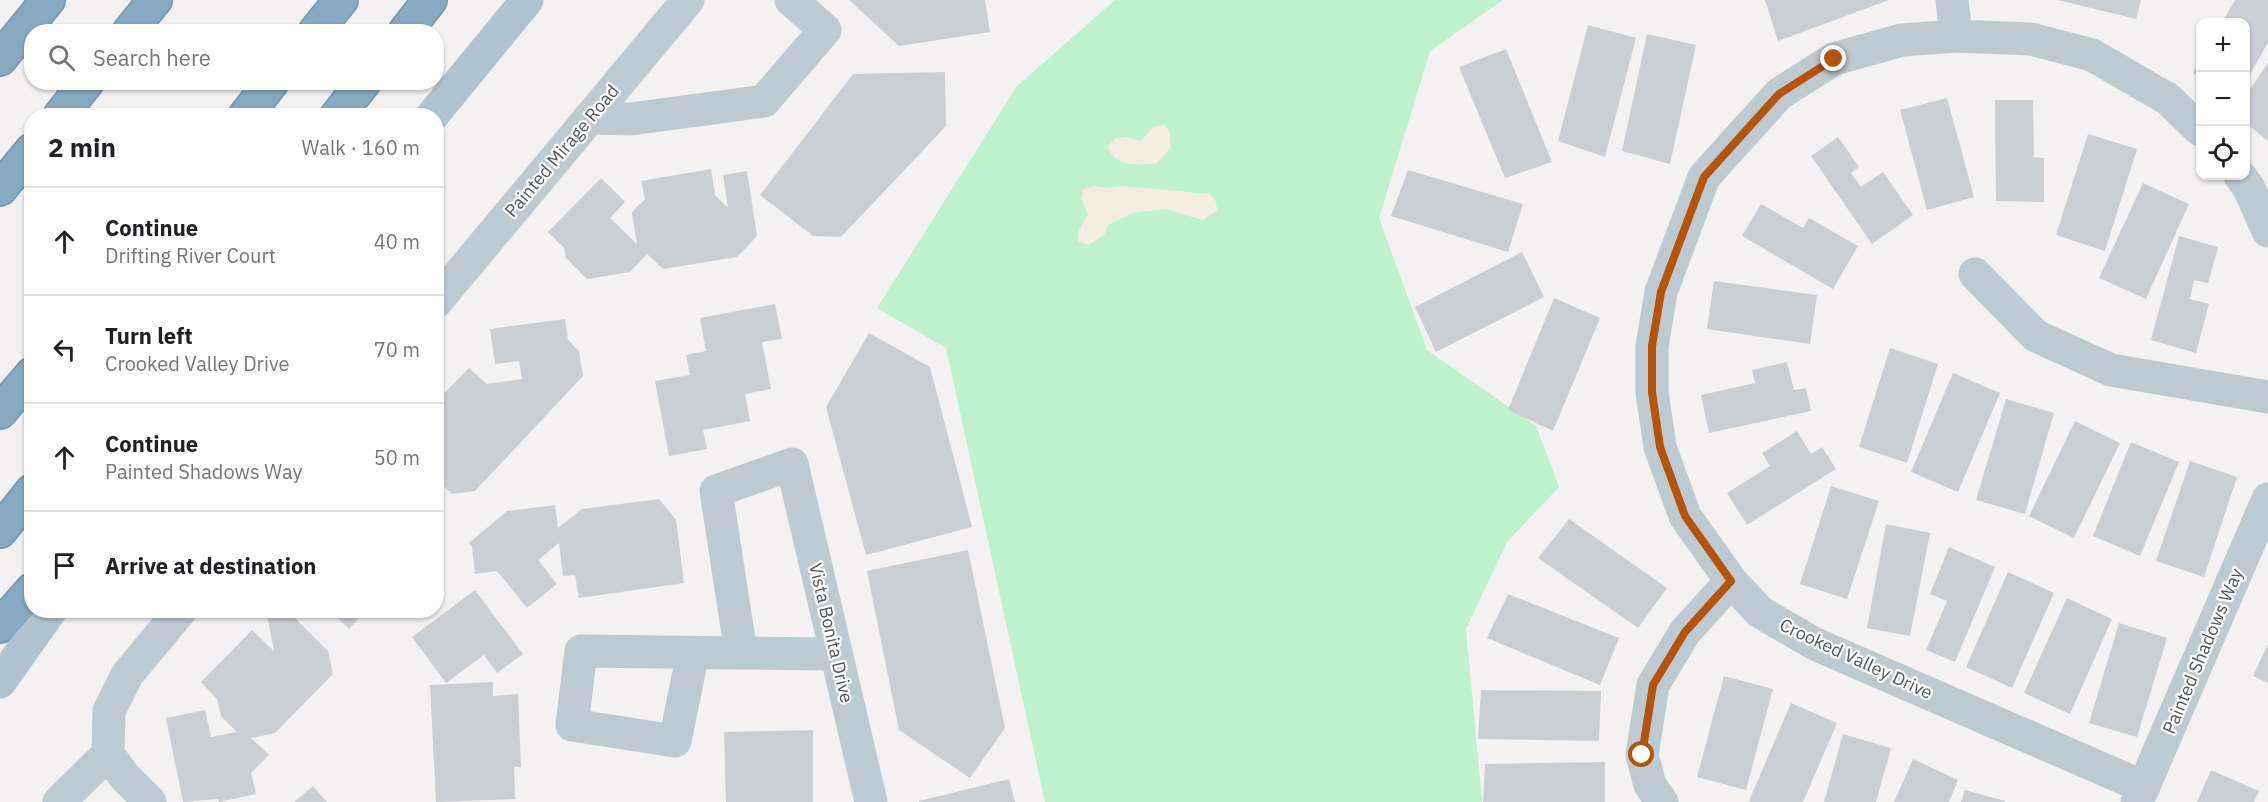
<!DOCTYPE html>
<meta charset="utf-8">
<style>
:root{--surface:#fff;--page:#f6f6f6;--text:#202124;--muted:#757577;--line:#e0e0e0}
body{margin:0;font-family:"IBM Plex Sans",sans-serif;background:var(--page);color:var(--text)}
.controls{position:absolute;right:18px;top:18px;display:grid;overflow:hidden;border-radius:12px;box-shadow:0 2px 4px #0004}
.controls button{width:54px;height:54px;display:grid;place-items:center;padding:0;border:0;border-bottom:2px solid var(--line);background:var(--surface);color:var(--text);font:30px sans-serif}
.stop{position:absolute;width:18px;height:18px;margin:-14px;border:4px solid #b45309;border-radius:50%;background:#fff}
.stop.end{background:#b45309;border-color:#fff;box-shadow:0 2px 6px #0008}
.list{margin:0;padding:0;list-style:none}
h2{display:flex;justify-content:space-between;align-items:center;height:78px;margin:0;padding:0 24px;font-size:26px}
h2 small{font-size:20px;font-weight:400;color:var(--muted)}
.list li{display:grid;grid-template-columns:39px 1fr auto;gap:18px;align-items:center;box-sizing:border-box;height:108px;padding:0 24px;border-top:2px solid var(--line)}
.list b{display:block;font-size:22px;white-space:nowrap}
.list p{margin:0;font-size:20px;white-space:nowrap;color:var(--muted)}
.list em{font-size:20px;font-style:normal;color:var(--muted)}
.icon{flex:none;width:33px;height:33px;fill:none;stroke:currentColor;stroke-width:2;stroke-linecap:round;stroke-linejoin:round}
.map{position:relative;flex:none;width:2268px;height:802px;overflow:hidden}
.search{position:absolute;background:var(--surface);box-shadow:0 2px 4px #0004;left:24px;top:24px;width:420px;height:66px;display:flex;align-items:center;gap:15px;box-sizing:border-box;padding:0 21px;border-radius:24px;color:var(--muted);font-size:22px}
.panel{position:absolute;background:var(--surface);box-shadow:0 2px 4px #0004;left:24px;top:108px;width:420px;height:510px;border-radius:24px}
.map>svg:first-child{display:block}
.green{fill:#bef2cd}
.sand{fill:#f5ede2}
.building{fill:#cbcfd4}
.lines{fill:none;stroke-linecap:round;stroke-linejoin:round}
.highway-casing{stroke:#7294ae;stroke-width:36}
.minor{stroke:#becad1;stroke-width:33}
.major{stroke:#afc3d1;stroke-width:33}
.highway{stroke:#86a9c2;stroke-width:33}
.route{stroke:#b45309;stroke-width:8}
.labels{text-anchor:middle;stroke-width:4.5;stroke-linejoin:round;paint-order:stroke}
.street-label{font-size:18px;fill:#485760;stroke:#fff}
</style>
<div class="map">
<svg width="2268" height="802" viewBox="0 0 2268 802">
<rect width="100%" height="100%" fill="#f3f1f1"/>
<path class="green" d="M1115,0H1503L1430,51L1379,218L1427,350L1536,426L1559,487L1507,542L1466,629L1482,802H1045L946,348L877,308L1017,86Z"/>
<path class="sand" d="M1164,125L1169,130L1171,147L1157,163C1139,165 1114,168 1108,146L1115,139L1126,137L1141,141L1153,127Z
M1094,186L1107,188L1122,186L1210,194L1216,202L1217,211L1202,220L1166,209L1132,213L1108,225L1104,235L1088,245L1078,241L1079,230L1088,214L1081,198L1083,190Z"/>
<path class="building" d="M849,0H985L990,32L899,46Z
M1765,0H1889L1778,41Z
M2058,0H2141L2136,19Z
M2235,0H2268V43L2246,81V22H2222Z
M1588,25L1636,38L1605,157L1558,141Z
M1647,34L1696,45L1670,164L1622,151Z
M1506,49L1552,162L1505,178L1459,67Z
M2200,60V78L2193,73Z
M2268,63V141L2246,123V95Z
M945,72L946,126L841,237L813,236L760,195L853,74Z
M1947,98L1974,197L1927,210L1900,110Z
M1995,100H2033L2034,157L2044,158V202L1996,201Z
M2088,134L2137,149L2105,251L2056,235Z
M1838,137L1859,167L1851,173L1861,187L1883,172L1913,215L1872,244L1811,156Z
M711,169L715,195L728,208L723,175L747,171L757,236L737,257L663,269L647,254L630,272L587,279L566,258L564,248L548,232L601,178L625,202L610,218L637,244L632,212L645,199L641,181Z
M1408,170L1523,204L1508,252L1391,216Z
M2143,183L2189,204L2146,299L2099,278Z
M1761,204L1803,228L1809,218L1858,246L1833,289L1742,236Z
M2179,236L2218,247L2208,283L2194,280L2190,299L2209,304L2196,353L2151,340Z
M1522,252L1544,297L1436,352L1415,307Z
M1714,281L1817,295L1810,344L1707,329Z
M1554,298L1600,318L1553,431L1508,410Z
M775,304L782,339L762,342L771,389L745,394L750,421L703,430L707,449L669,456L655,381L690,375L686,355L706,351L700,318Z
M565,319L568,340L579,351L583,376L475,491L452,494L436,479V402L469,368L487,384L522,379L519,361L495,364L490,329Z
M869,333L930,367L972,527L866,555L826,407Z
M1890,348L1938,364L1907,463L1859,447Z
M1787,362L1794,390L1806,388L1811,411L1709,433L1701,395L1755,383L1752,370Z
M1953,373L2000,393L1958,492L1911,472Z
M2006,399L2054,413L2025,514L1976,500Z
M2075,421L2120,443L2074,538L2029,516Z
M1797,431L1811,454L1822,447L1836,469L1747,525L1727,493L1770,466L1762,453Z
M2131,442L2179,462L2140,556L2093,536Z
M2190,461L2237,477L2204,577L2156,561Z
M1831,486L1879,501L1847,599L1800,584Z
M659,499L676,520L684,583L579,598L575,575L563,576L559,543L538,560L557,584L527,608L497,571L475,574L472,547L469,543L507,511L555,505L558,528L582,509Z
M1569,519L1667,588L1638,628L1538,558Z
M1886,524L1930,533L1910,636L1867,628Z
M1949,547L1995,567L1955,662L1926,650L1947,601L1930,594Z
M968,550L1005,728L970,778L899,730L867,571Z
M2008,572L2054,593L2012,688L1966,667Z
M475,590L523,654L497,673L484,655L446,683L412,637Z
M1508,594L1619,638L1600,685L1487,638Z
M2067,598L2112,619L2070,714L2024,693Z
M271,610H287L328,651L333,674L275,733L251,738L269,755L251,773L256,794L219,802L218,799L183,802L166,718L205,710L211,737L237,732L221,716L217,699L201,682L252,630L274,651L267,615Z
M329,610H366L349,629Z
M2119,623L2167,638L2137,737L2089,723Z
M2268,644V683L2253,676Z
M1724,676L1773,689L1746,790L1697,777Z
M493,682V696L518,694L521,767H514L515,799L436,802L430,685Z
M1481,690L1601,691L1599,741L1478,739Z
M1791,703L1837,723L1803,802H1751L1749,801Z
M813,730V802H726L724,732Z
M1843,734L1891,748L1876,802H1824Z
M1913,759L1958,780L1949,802H1894Z
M1605,762V802H1483L1485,764Z
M2211,770L2259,791L2254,802H2197Z
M1009,779L1015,802H919V801Z
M313,786L327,802H294Z
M1965,790L2005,801V802H1961Z"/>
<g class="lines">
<defs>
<path id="highway" d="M129,32L155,0
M315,32L341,0
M405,32L430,0
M0,59L48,0
M60,116L87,82
M245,116L272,82
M337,116L364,82
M0,189L32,150
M0,412L32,374
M0,531L32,491
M0,626L32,590"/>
</defs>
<use href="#highway" class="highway-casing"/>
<path class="minor" d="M1952,0L1956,36
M589,118L631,119L764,101L825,30L791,0
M2240,176L2249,188L2268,231
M1975,274L2036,336L2111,370L2268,397
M436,302L688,0
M693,653L675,741L572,725L581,651L836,654
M741,653L716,491L792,464L871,802
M2144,787L1815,644L1760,612L1731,581L1685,516L1660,447L1652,392V346L1661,292L1704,177L1779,94L1834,59L1902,40L1956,36L2031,39L2092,55L2168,99L2200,130
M59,802L108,754
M150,802L125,777L108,754L109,711L127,675L181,610
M1662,802L1650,785L1642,755L1653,685L1685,632L1731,581
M2137,802L2268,499"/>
<path class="major" d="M432,116L527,0
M0,682L51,610"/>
<use href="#highway" class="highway"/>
</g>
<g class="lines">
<path class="route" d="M1642,755L1653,685L1685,632L1731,581L1685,516L1660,447L1652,392V346L1661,292L1704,177L1779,94L1834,59"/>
</g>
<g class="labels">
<g class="street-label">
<text transform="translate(562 151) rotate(-50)" y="6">Painted Mirage Road</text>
<text transform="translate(831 633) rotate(77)" y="6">Vista Bonita Drive</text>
<text transform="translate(2203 651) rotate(-67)" y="6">Painted Shadows Way</text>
<text transform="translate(1856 659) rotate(25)" y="6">Crooked Valley Drive</text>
</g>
</g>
</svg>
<div class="controls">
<button>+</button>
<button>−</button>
<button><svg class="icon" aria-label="locate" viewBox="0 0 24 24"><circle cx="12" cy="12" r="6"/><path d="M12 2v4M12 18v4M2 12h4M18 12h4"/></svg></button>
</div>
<div class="stop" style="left:1642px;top:755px"></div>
<div class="stop end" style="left:1834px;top:59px"></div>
<div class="search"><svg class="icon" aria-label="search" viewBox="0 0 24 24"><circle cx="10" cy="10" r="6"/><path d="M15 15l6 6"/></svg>Search here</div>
<section class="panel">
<h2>2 min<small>Walk · 160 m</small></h2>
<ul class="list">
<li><svg class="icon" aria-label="ahead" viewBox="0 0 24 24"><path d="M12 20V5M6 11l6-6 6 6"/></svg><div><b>Continue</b><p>Drifting River Court</p></div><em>40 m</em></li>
<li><svg class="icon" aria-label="left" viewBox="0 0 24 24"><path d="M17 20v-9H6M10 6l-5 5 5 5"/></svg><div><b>Turn left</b><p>Crooked Valley Drive</p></div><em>70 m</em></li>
<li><svg class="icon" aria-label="ahead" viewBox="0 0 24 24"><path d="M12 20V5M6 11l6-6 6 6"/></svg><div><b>Continue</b><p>Painted Shadows Way</p></div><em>50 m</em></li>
<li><svg class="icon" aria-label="arrive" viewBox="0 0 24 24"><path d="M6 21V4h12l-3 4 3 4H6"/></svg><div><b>Arrive at destination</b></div></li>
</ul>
</section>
</div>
